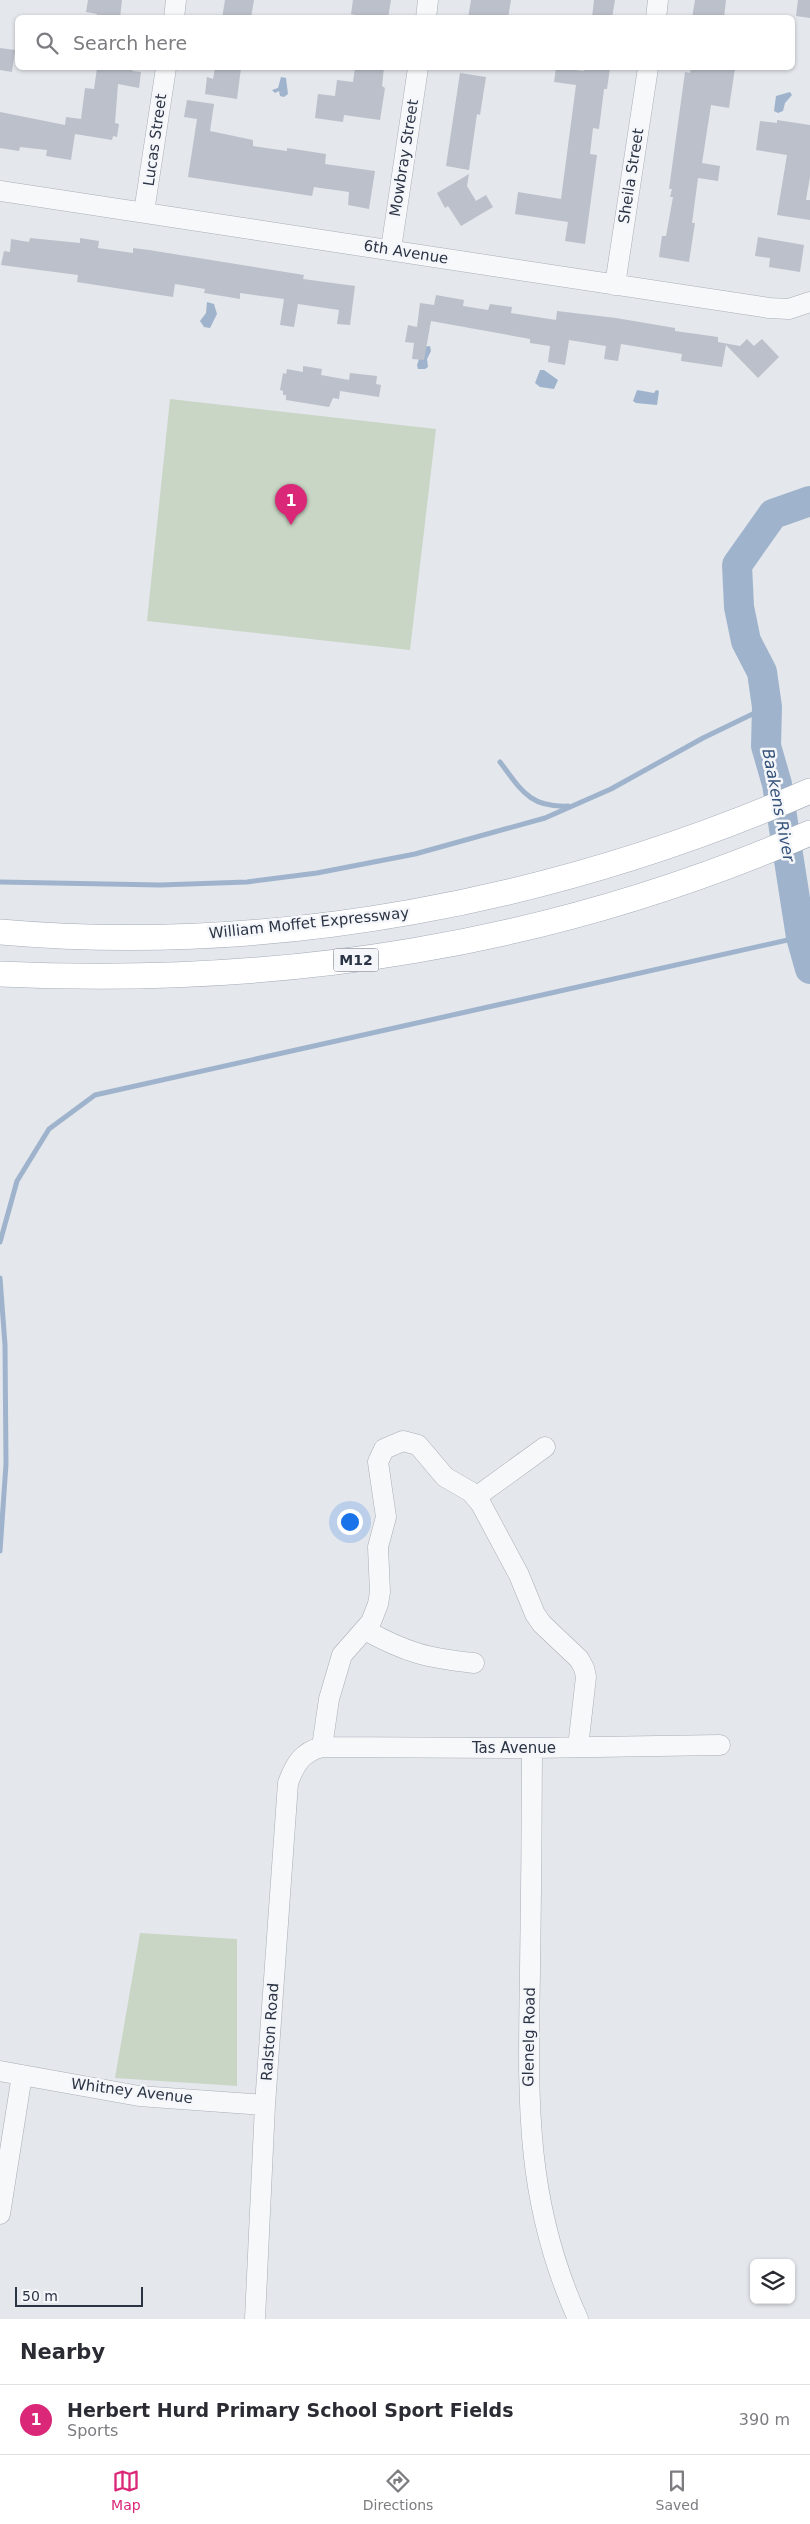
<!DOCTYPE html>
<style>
:root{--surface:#fff;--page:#f7f7f7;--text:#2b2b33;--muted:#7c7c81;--line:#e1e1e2;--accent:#db2777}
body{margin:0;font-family:"DejaVu Sans",sans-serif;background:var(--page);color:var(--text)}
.controls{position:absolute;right:15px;bottom:15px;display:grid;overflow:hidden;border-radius:8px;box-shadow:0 1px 4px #0004}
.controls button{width:45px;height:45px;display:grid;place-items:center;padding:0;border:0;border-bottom:1px solid var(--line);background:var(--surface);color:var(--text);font:25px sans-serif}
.scale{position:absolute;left:15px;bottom:12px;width:128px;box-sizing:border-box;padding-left:5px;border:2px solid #2b3445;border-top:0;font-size:14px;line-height:18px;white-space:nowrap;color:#2b3445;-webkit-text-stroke:4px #f4f6f9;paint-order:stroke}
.you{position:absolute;left:349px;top:1521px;width:18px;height:18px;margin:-12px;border:4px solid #fff;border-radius:50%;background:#1a73e8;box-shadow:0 0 0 8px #1a73e833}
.badge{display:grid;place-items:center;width:32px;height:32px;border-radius:50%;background:var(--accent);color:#fff;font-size:16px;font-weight:700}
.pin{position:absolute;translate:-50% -41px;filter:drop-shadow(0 1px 2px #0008)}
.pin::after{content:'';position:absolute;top:26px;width:18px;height:15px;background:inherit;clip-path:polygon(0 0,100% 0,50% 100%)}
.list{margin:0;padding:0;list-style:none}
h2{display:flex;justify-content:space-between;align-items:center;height:65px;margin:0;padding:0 20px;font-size:21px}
h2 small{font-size:16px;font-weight:400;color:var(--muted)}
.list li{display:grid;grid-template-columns:32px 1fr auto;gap:15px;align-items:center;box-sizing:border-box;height:70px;padding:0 20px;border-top:1px solid var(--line)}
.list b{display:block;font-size:19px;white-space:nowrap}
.list p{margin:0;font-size:16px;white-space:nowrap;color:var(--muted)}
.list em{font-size:16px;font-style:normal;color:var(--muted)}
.icon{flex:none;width:28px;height:28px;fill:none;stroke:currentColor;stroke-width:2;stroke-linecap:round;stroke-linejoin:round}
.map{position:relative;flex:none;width:810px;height:2319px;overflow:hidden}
.search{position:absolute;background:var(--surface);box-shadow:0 1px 4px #0004;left:15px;right:15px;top:15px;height:55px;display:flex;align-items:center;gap:12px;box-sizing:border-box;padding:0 18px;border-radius:8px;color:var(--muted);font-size:19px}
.sheet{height:135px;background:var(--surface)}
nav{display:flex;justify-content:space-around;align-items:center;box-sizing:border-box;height:70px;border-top:1px solid var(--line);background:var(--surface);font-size:14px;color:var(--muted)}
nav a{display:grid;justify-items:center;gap:2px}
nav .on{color:var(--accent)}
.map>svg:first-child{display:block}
.green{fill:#c9d6c5}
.water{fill:#9fb4cc}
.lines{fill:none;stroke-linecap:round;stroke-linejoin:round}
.stream{stroke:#9fb4cc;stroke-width:5}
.river{stroke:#9fb4cc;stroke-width:30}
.building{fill:#bbc0ca}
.minor-casing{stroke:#a9aeb7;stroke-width:21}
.major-casing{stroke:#a3abb8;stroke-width:26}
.minor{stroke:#f7f8fa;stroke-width:20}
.major{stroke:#fff;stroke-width:25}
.labels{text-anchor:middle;stroke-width:5;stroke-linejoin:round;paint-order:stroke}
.shield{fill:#f4f6f9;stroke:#676e7b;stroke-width:1}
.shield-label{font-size:14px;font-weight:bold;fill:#2b3445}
.street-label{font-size:15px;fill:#2b3445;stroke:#f4f6f9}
.water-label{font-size:16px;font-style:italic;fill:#34527a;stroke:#f4f6f9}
</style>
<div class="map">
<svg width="810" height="2319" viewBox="0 0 810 2319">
<rect width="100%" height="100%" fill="#e4e7ec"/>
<path class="green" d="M170,399L436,429L410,650L147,621Z
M140,1933L237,1939V2086L115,2078Z"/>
<path class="water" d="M281,77L286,78L288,94L284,97L280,96L279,91L275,93L272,90L278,88Z
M790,92L792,95L785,103L783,111L778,113L774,111L776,96Z
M207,302L214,304L217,314L210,328L204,327L200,321L206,313Z
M430,346L431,351L427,359L428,367L425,369H418L417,365L423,347Z
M540,370H544L558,380L554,389L540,387L535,383Z
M637,390L654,393L656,390L659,391L657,405L636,403L633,401Z"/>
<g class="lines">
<path class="stream" d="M500,762C521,790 530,808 568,806
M0,882L160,885L247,882L317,873L415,854L545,818L611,789L703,738L767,707
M0,1242L17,1181L49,1129L95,1095L801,937
M0,1278L5,1345L6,1464L0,1551"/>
<path class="river" d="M810,501L773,514L737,565L739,607L746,641L762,672L767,707L766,746L777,784L801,937L810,969"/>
</g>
<path class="building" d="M88,0H122L120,18H96L97,14L86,12Z
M225,0H254L251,18H222Z
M353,0H391L388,18H366L351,14Z
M471,0H511L508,18H468Z
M594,0H615L612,18H592Z
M695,0H726L724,18H692Z
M798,0H810V18L796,16Z
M0,48L15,50L12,72L0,70Z
M97,68H133L132,71L141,72L139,88L118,84L115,123L119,124L117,137L113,136L112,140L75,134L71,160L46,156L47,150L20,147L19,151L0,148V112L65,125L66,117L81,119L85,88L94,89Z
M215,68H241L237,99L205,94L207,77L213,79Z
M355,68H384L382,86L385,88L380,120L344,115L343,122L315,118L318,94L335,96L337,80L353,82Z
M556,68L584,71L585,68H610L607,89H604L599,129L593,128L590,154L597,155L585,244L565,241L568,222L515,214L518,192L561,199L576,85L554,82Z
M691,68H735L729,108L711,105L702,163L720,166L718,181L698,178L692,223H695L689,262L659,257L662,236H666L673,197H670L672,189H669L685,72L690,73Z
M460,73L486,77L480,115L477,114L469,170L446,166Z
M187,100L214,104L210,131L253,140V146L287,151V148L326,154L325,164L375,171L369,209L348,205L349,192L314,187L312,196L188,177L197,119L184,117Z
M777,120L810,125V177L806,200H810V220L777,215L787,155L756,150L760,121L777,123Z
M469,174L467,186L476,201L486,195L493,207L461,226L448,206L445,208L437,193Z
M758,237L804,245L800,272L769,267L770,258L755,256Z
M30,238L80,243V238L99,241L98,248L133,253V248L149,250L304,275L303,279L355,286L350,325L337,324L339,310L298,304L294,327L280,325L284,299L240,293V299L204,293L205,289L175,284L173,297L77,282L78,275L1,265L4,251L10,252L11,239L29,242Z
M436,295L464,300L463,306L488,310L490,304L512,307L511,313L556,320L557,311L616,318L675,328V331L718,337V342L740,346L747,339L754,346L762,339L779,357L758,378L726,345L722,367L681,361L682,354L621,344L618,361L604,359L606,346L569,340L565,365L548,362L550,346L530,343V339L431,321L424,360L412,359L414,343L405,342L408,325L417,327L420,303L434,305Z
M303,366L322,369L321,375L349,380L350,373L377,376L376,384L381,385L379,397L340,391L339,399L333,398L329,407L286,400V395H283V391L280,390L283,373L286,374L287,369L303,372Z"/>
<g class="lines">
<defs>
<path id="minor" d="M174,18L176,0
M426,18L428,0
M656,18L658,0
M0,191L769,308L789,309L810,302
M144,212L166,68
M391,249L418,68
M615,285L648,68
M476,1497L545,1447
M365,1630C407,1653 427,1658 474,1663
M322,1747L329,1699L342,1655L371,1622L378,1604L380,1592L378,1547L386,1517L378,1462L384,1449L403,1441L418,1445L445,1477L471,1492L481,1504L519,1575L535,1614L542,1624L579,1659L584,1668L586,1677L578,1747
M532,1748C532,1822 531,1897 530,1971C528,2098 524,2200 578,2319
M0,2071L139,2096L265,2105
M0,2214L22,2075
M255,2319L265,2105L288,1783C295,1764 302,1752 322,1747L532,1748L720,1745"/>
<path id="major" d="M0,932C276,956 557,901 810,791
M0,974C282,987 550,946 810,833"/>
</defs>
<use href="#minor" class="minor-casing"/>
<use href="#major" class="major-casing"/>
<use href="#minor" class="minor"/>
<use href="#major" class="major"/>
</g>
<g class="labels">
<rect class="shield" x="333.5" y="948.5" width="45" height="23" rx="4"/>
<g class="shield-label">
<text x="356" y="965">M12</text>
</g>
<g class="street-label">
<text transform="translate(155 140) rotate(-82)" y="5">Lucas Street</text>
<text transform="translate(404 158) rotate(-81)" y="5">Mowbray Street</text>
<text transform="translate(631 176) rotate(-81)" y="5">Sheila Street</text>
<text transform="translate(406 252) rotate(9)" y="5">6th Avenue</text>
<text transform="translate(309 923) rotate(-6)" y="5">William Moffet Expressway</text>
<text x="514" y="1753">Tas Avenue</text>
<text transform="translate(270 2032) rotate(-86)" y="5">Ralston Road</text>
<text transform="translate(529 2037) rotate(-89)" y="5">Glenelg Road</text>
<text transform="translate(132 2091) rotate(7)" y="5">Whitney Avenue</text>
</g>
<g class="water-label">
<text transform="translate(779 805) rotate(79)" y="6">Baakens River</text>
</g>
</g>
</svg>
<div class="controls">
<button><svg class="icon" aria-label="layers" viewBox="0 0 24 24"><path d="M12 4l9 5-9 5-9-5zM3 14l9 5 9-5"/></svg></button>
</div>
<div class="scale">50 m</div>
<div class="you"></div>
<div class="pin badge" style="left:291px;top:525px">1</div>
<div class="search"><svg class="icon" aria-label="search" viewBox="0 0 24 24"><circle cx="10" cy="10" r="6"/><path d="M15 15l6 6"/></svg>Search here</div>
</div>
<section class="sheet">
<h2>Nearby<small></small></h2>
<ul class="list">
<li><span class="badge">1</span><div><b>Herbert Hurd Primary School Sport Fields</b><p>Sports</p></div><em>390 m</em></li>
</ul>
</section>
<nav>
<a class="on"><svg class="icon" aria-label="map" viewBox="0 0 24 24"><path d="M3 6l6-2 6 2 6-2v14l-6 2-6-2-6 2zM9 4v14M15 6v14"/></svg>Map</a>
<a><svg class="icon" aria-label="directions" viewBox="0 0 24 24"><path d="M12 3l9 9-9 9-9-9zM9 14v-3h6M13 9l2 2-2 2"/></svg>Directions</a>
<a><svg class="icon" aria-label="saved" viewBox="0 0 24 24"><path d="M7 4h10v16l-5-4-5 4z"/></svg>Saved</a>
</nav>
